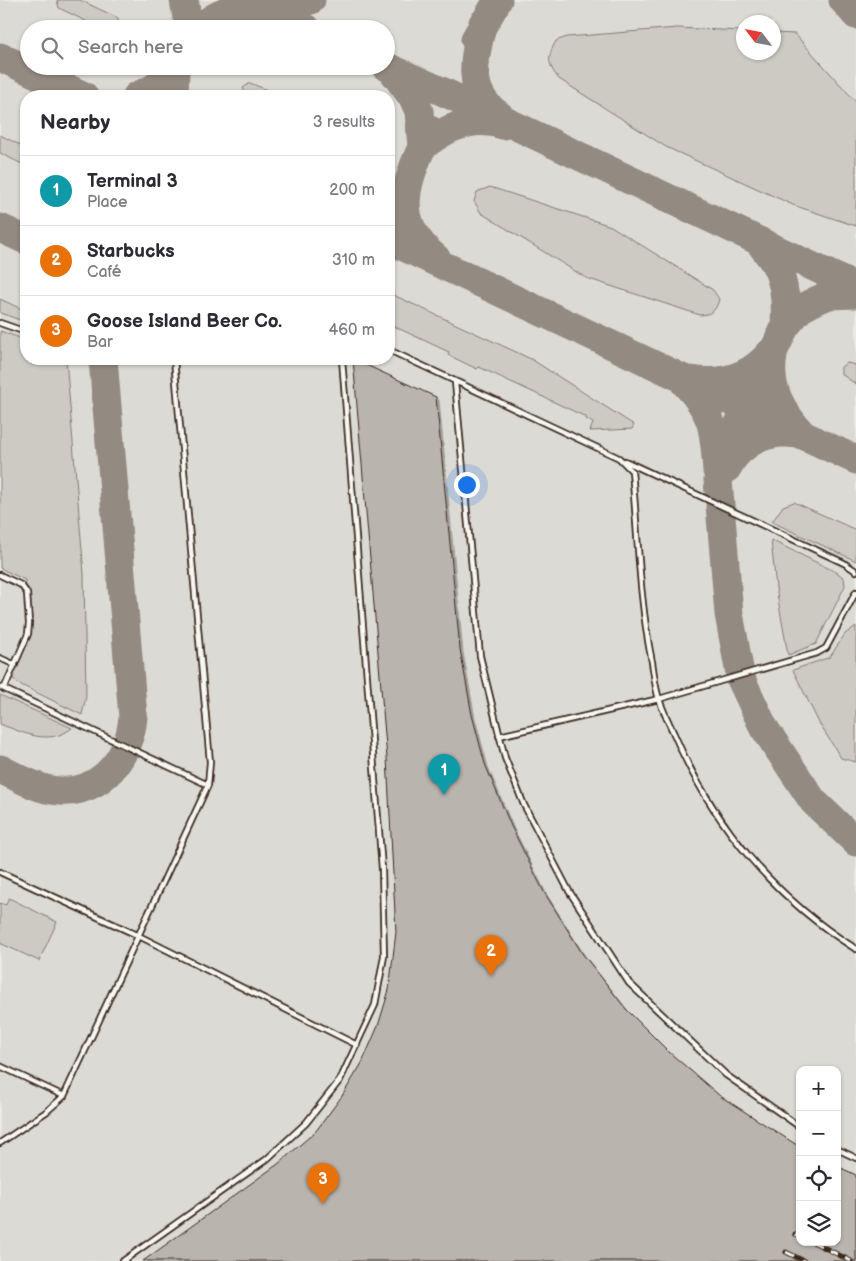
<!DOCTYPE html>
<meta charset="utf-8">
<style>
:root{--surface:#fff;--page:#f7f7f7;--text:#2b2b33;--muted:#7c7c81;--line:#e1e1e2;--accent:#2563eb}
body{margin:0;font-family:"Balsamiq Sans",sans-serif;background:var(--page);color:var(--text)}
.controls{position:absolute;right:15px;bottom:15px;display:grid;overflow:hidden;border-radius:10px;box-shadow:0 1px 4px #0004}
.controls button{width:45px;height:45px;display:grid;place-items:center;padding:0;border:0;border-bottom:1px solid var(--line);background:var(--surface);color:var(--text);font:25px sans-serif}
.compass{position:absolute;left:736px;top:15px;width:45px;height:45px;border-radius:50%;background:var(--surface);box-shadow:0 1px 4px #0004;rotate:302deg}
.you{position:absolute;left:466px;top:484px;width:18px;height:18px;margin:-12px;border:4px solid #fff;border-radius:50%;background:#1a73e8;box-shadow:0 0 0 8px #1a73e833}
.badge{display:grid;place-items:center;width:32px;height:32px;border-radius:50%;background:var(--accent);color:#fff;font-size:16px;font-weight:700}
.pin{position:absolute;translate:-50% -41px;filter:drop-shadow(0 1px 2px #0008)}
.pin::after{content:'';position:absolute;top:26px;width:18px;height:15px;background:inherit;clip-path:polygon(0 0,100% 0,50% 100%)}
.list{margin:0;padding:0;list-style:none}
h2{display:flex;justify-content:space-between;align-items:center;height:65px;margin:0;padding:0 20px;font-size:21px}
h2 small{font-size:16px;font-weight:400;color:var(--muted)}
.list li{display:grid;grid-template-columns:32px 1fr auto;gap:15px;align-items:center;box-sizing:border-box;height:70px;padding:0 20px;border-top:1px solid var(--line)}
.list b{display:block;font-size:19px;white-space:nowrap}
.list p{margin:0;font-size:16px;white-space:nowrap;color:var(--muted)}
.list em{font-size:16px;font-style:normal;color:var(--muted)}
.icon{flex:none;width:28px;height:28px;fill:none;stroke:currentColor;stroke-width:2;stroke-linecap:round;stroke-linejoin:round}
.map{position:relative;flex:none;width:856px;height:1261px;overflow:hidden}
.search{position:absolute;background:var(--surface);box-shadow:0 1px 4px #0004;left:20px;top:20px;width:375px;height:55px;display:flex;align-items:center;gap:12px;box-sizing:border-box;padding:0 18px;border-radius:28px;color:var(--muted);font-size:19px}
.panel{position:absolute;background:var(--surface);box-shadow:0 1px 4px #0004;left:20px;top:90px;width:375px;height:275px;border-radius:20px}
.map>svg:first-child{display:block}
.built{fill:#dcdad4;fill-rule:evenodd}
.green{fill:#cdcac4;stroke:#847a71}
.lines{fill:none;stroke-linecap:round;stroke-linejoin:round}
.taxiway{stroke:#938a82;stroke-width:29}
.building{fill:#bab4ae;stroke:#3b2a1e;filter:url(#shadow)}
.service-casing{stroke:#3b2a1e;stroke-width:8}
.service{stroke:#f6f6f2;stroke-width:4.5}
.rail-casing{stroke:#3b2a1e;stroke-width:5}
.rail{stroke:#f6f6f2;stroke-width:3;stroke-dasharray:9;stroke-linecap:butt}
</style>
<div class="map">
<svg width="856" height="1261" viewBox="0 0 856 1261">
<defs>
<filter id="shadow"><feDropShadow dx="3" dy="3" stdDeviation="0" flood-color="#0004"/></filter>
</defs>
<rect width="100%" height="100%" fill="#ebeae5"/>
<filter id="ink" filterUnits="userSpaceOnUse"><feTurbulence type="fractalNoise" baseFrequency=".02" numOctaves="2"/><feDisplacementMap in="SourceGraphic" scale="10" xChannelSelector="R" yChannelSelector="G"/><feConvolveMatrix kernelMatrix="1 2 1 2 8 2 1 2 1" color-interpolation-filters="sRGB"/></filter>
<g filter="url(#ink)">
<path class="built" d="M0,0H856V1261H0ZM744,22H774V52H744ZM29,29H386V66H29ZM26,96H389V359H26ZM800,1070H837V1242H800Z"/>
<path class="green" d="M57,0H80L118,18L119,25L117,29H102L59,8Z
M677,28L743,31L744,52H774V33L795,34L856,102V226L793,205L666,147L559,79C547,64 547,57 556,41L567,37Z
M250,83L282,96H246L243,88Z
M0,135L26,148V166L0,153Z
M490,187L611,226L713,290L719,299C716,311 712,314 700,315L586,278L481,213L474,201L477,192Z
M389,293L531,359L634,425L632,429L590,431L593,423L586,419V417L479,367L477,369L448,355L449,352L389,324Z
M0,299L26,311V322L0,313Z
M0,331L26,340V359H66L84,574L86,696L82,715L17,683L12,677L30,632L25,580L0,568Z
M847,363L856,365V384L841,374V367Z
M794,502L856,530V561L772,522L783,506Z
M771,540L838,573L844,578L845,586L816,644L788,655L776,588Z
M856,626V762L841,758L819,723L793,670L830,657L845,634Z
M0,695L72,728C49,746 24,733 0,724Z
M9,898L57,922L39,961L0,943V903L6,905Z"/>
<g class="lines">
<path class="taxiway" d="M184,0L189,29
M843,0L856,15
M258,5L307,29
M483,23C474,56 465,93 499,115
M200,29C224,1 277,4 311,0
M475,39L498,0
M0,57L84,96
M385,66L448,94L856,287
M392,70L413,98L419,111L422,147C445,128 474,115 503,125
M137,96L154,88L175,70L174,96
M430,130C407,178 388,219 436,258
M0,228L26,240
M389,240L856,460
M759,241C764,250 771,256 775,264C786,284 786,305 785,327
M856,294L829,295L815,301L800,309L785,327L725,453L718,480L729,614L741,679L763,726L813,801L856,842
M691,380C722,385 750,377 770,353
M684,382C714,414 714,428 717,471
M727,468C742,439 772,428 803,435C782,412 767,388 773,356
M0,769C15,776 30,785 46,789C95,801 129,762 133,717L103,359"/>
</g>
<path class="building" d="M353,359L436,397L460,649L472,715L485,764L511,826L544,892L582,953L626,1009L669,1052L720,1096L800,1147V1242H837V1166L856,1175V1261H143L278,1164L316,1131L342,1096L362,1063L378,1026L389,990L396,932L387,758Z"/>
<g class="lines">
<defs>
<path id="service" d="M0,323L26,332
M389,350L619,458L632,471C638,535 639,599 652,662C654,674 655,687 659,699C663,711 669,723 674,734C712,823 774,898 856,949
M455,382L480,656L505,758L524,805L569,891L629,983L726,1075L800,1127
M625,461L844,563L856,571
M0,575L21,585L27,593L29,623L28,634L4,689
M0,658L15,665
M0,687L208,785
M499,736L659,699L817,653L826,648L856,592
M0,872L137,935L357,1045
M0,1066L64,1096
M0,1143L46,1112L64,1096L208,785L210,762L174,359
M837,1149L856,1158
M123,1261L267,1159L306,1123L340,1080L375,1005L384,956L382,869L342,359"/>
</defs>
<use href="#service" class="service-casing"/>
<use href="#service" class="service"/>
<defs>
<path id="rail" d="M795,1234L800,1236
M813,1242L851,1261
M786,1252L804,1261"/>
</defs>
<use href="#rail" class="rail-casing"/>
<use href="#rail" class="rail"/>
</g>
</g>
</svg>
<div class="controls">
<button>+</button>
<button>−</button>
<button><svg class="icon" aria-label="locate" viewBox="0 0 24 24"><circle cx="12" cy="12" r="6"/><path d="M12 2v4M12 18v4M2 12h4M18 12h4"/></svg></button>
<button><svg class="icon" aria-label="layers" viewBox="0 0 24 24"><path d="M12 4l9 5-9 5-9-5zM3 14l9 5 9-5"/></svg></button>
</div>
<svg class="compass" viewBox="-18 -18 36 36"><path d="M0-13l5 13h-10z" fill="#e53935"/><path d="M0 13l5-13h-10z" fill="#7c7c81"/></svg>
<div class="you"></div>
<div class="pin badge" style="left:444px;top:795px;background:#0f9aa8">1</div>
<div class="pin badge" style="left:491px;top:976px;background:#e8710a">2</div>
<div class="pin badge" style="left:323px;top:1204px;background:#e8710a">3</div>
<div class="search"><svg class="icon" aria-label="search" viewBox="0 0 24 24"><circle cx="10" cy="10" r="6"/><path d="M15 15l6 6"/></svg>Search here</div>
<section class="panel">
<h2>Nearby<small>3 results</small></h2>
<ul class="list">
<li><span class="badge" style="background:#0f9aa8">1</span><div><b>Terminal 3</b><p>Place</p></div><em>200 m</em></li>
<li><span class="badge" style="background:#e8710a">2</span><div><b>Starbucks</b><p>Café</p></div><em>310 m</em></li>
<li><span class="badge" style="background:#e8710a">3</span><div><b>Goose Island Beer Co.</b><p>Bar</p></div><em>460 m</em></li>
</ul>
</section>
</div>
